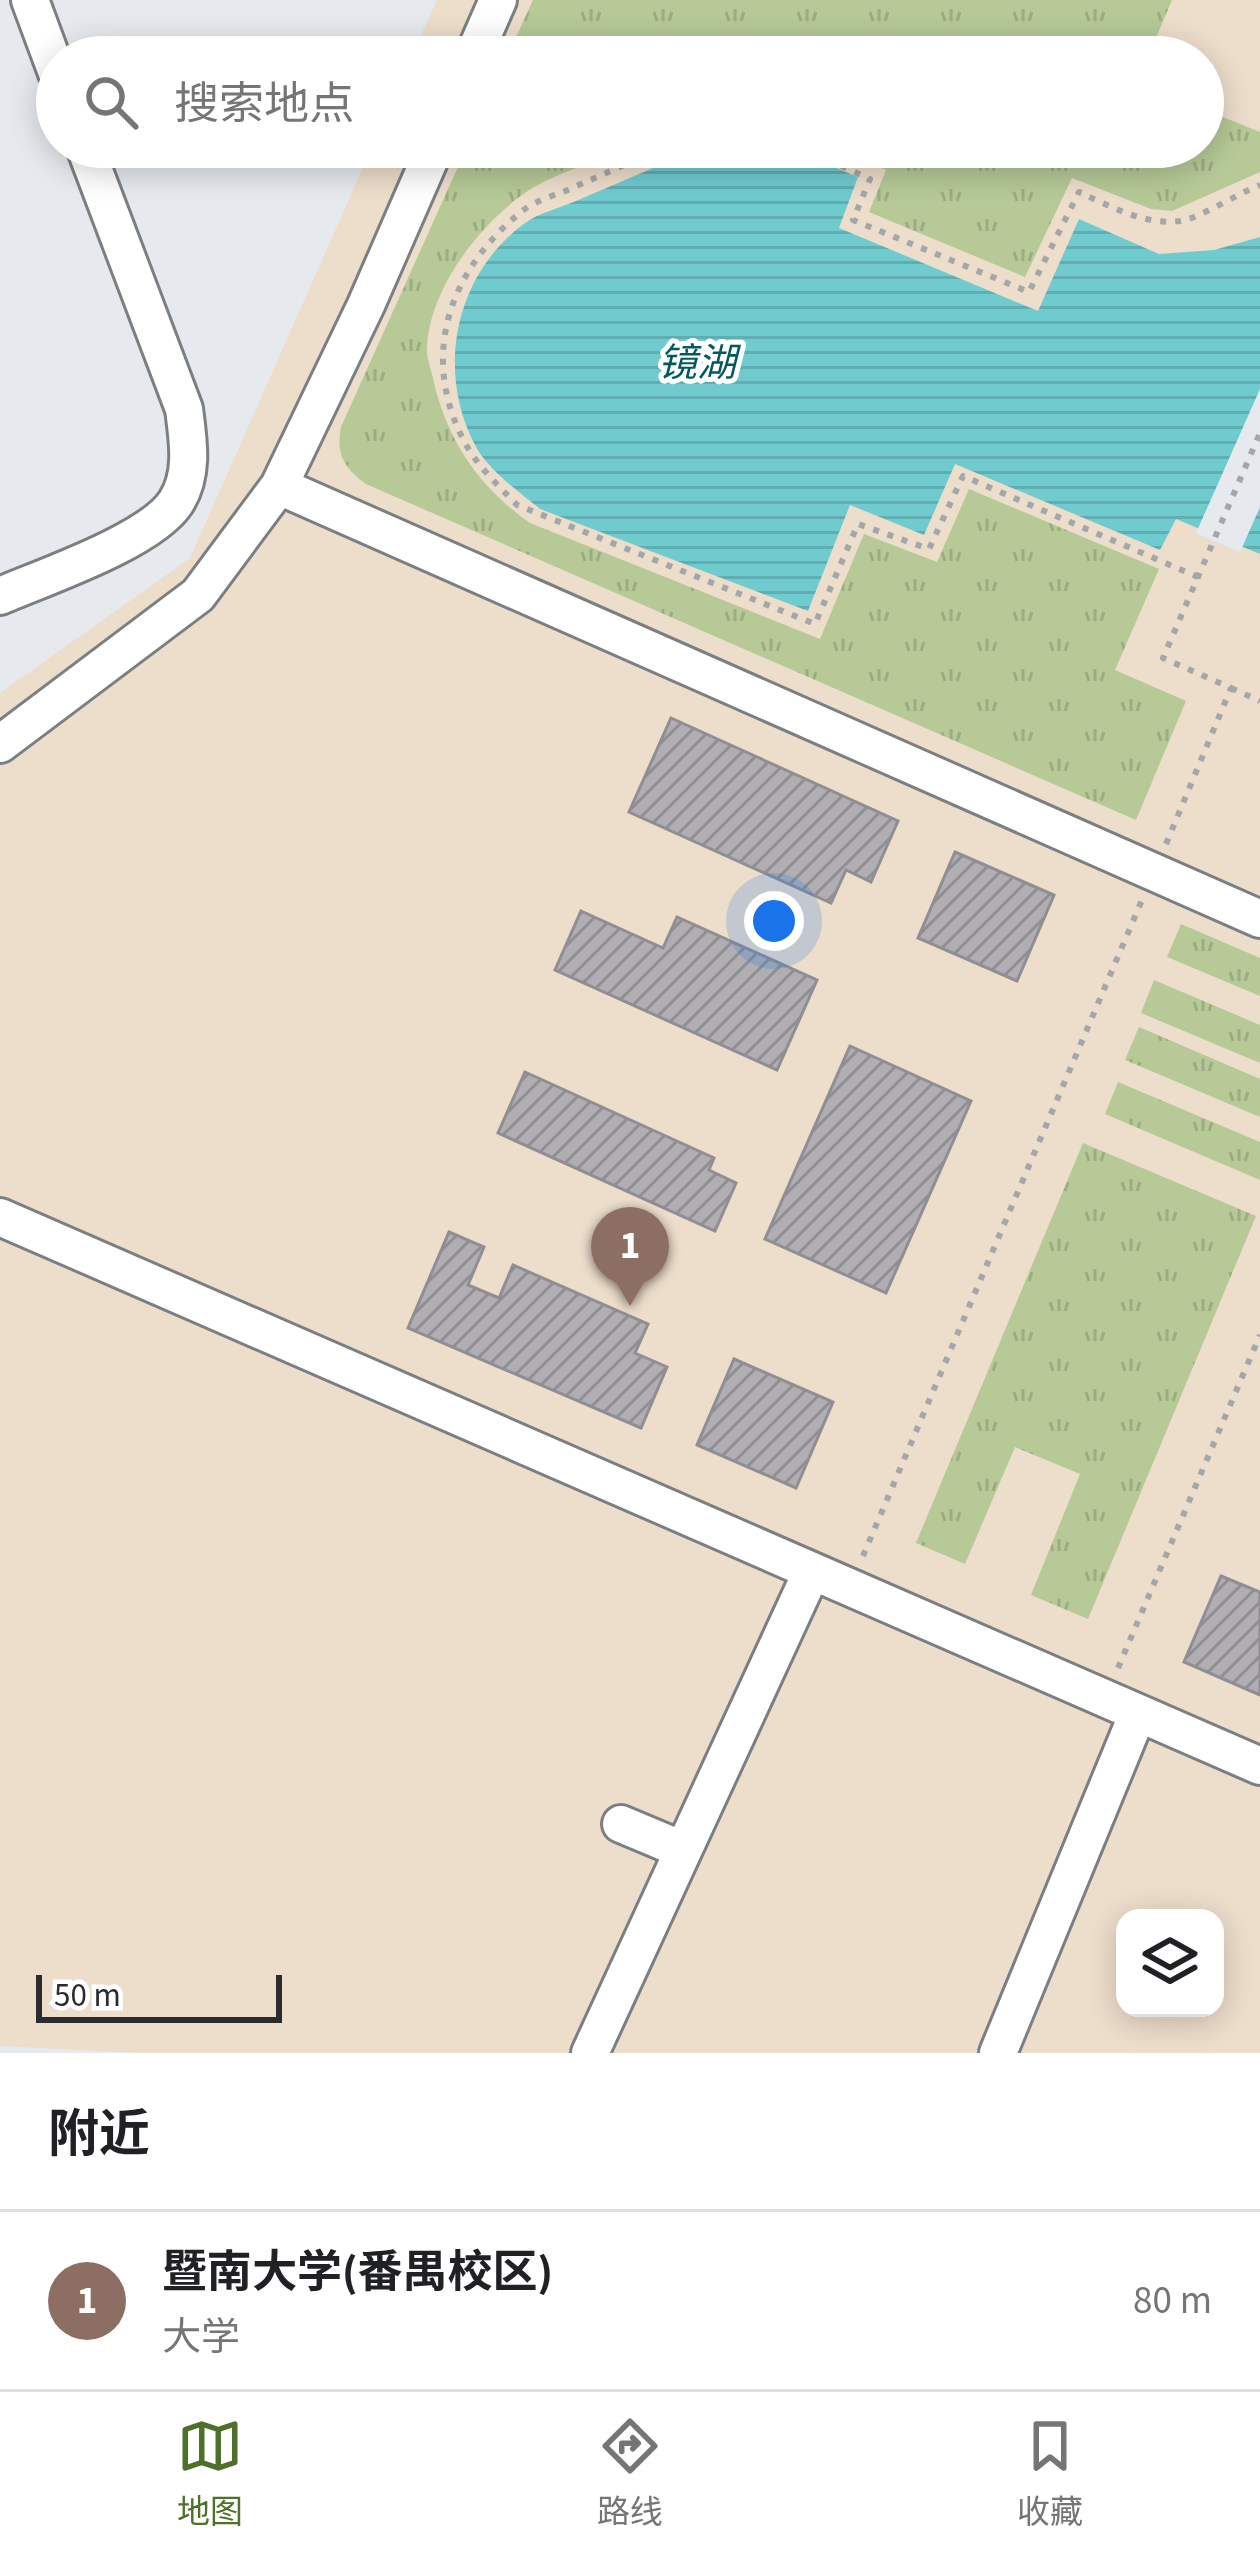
<!DOCTYPE html>
<html lang="zh">
<meta charset="utf-8">
<style>
:root{--surface:#fff;--page:#f2f2f2;--text:#202124;--muted:#757577;--line:#e0e0e0;--accent:#4d712b}
body{margin:0;font-family:"Source Sans 3","Noto Sans SC",sans-serif;background:var(--page);color:var(--text)}
.controls{position:absolute;right:36px;bottom:36px;display:grid;overflow:hidden;border-radius:24px;box-shadow:0 6px 30px #0003}
.controls button{width:108px;height:108px;display:grid;place-items:center;padding:0;border:0;border-bottom:3px solid var(--line);background:var(--surface);color:var(--text);font:60px sans-serif}
.scale{position:absolute;left:36px;bottom:30px;width:246px;box-sizing:border-box;padding-left:12px;border:6px solid #292b2c;border-top:0;font-size:33px;line-height:42px;white-space:nowrap;color:#292b2c;-webkit-text-stroke:9px #fff;paint-order:stroke}
.you{position:absolute;left:774px;top:921px;width:42px;height:42px;margin:-30px;border:9px solid #fff;border-radius:50%;background:#1a73e8;box-shadow:0 0 0 18px #1a73e833}
.badge{display:grid;place-items:center;width:78px;height:78px;border-radius:50%;background:var(--accent);color:#fff;font-size:39px;font-weight:700}
.pin{position:absolute;translate:-50% -99px;filter:drop-shadow(0 3px 6px #0008)}
.pin::after{content:'';position:absolute;top:63px;width:42px;height:36px;background:inherit;clip-path:polygon(0 0,100% 0,50% 100%)}
.list{margin:0;padding:0;list-style:none}
h2{display:flex;justify-content:space-between;align-items:center;height:156px;margin:0;padding:0 48px;font-size:51px}
h2 small{font-size:39px;font-weight:400;color:var(--muted)}
.list li{display:grid;grid-template-columns:78px 1fr auto;gap:36px;align-items:center;box-sizing:border-box;height:180px;padding:0 48px;border-top:3px solid var(--line)}
.list b{display:block;font-size:45px;white-space:nowrap}
.list p{margin:0;font-size:39px;white-space:nowrap;color:var(--muted)}
.list em{font-size:39px;font-style:normal;color:var(--muted)}
.icon{flex:none;width:66px;height:66px;fill:none;stroke:currentColor;stroke-width:2;stroke-linecap:round;stroke-linejoin:round}
.map{position:relative;flex:none;width:1260px;height:2053px;overflow:hidden}
.search{position:absolute;background:var(--surface);box-shadow:0 6px 30px #0003;left:36px;right:36px;top:36px;height:132px;display:flex;align-items:center;gap:30px;box-sizing:border-box;padding:0 42px;border-radius:66px;color:var(--muted);font-size:45px}
.sheet{height:336px;background:var(--surface)}
nav{display:flex;justify-content:space-around;align-items:center;box-sizing:border-box;height:168px;border-top:3px solid var(--line);background:var(--surface);font-size:33px;color:var(--muted)}
nav a{display:grid;justify-items:center;gap:6px}
nav .on{color:var(--accent)}
.map>svg:first-child{display:block}
.education{fill:#edddcb;fill-rule:evenodd}
.grass{fill:url(#grass-tufts)}
.water{fill:url(#water-rules)}
.pier{fill:#e6eaee}
.building{fill:url(#building-hatch);stroke:#908e93;stroke-width:3}
.lines{fill:none;stroke-linecap:round;stroke-linejoin:round}
.minor-casing{stroke:#7b7f82;stroke-width:42}
.path{stroke:#a4a7aa;stroke-width:6;stroke-dasharray:6 9;stroke-linecap:butt}
.minor{stroke:#fff;stroke-width:36}
.labels{text-anchor:middle;stroke-width:10;stroke-linejoin:round;paint-order:stroke}
.water-label{font-size:39px;font-style:italic;fill:#04595c;stroke:#fff}
</style>
<div class="map">
<svg width="1260" height="2053" viewBox="0 0 1260 2053">
<defs>
<pattern id="grass-tufts" width="24" height="20" patternUnits="userSpaceOnUse" patternTransform="scale(3)"><rect width="24" height="20" fill="#b6c997"/><path d="M3 7l-1-3M5 7V3M7 7l1-3M15 17l-1-3M17 17v-4M19 17l1-3" fill="none" stroke="#9cad82"/></pattern>
<pattern id="water-rules" width="6" height="5" patternUnits="userSpaceOnUse" patternTransform="scale(3)"><rect width="6" height="5" fill="#70cbcf"/><path d="M0 2.5h6" fill="none" stroke="#61aeb2"/></pattern>
<pattern id="building-hatch" width="6" height="6" patternUnits="userSpaceOnUse" patternTransform="scale(3)"><rect width="6" height="6" fill="#b0aeb3"/><path d="M-1 1l2-2M0 6l6-6M5 7l2-2" fill="none" stroke="#8f8e92"/></pattern>
</defs>
<rect width="100%" height="100%" fill="#e6eaee"/>
<path class="education" d="M437,0H1260V2053H139L0,2046V693L190,558L372,147H1203V57H411ZM1125,1918H1215V2008H1125Z"/>
<path class="grass" d="M533,0H1172L1148,57H507Z
M1203,109L1260,132V172L1172,211L1151,209L1072,178L1025,277L869,212L886,170L834,147H1203Z
M467,147H632C597,162 552,173 522,195C477,228 430,289 427,347C426,355 430,366 432,374C445,437 477,486 530,523L820,639L864,534L937,562L969,489L1159,569L1115,670L1186,701L1136,820L366,484C343,467 336,454 341,427Z
M1181,924L1260,958V996L1167,957Z
M1154,980L1260,1025V1063L1141,1013Z
M1139,1027L1260,1079V1117L1125,1060Z
M1118,1082L1260,1142V1180L1105,1114Z
M1083,1143L1256,1216L1088,1619L1031,1595L1080,1474L1015,1447L965,1564L916,1543Z"/>
<path class="water" d="M702,147H785L858,177L839,228L1038,311L1079,219L1159,254L1214,250L1260,237V554L1176,519L1160,550L955,464L924,535L850,505L808,611L540,509C518,491 488,470 475,445C435,369 456,273 525,223C539,213 559,208 576,201C618,183 660,165 702,147Z"/>
<path class="pier" d="M1260,389V507L1240,552L1196,533Z"/>
<path class="building" d="M671,718L898,821L871,882L846,870L831,903L629,812Z
M955,852L1054,895L1017,981L918,938Z
M581,911L663,948L677,917L817,980L777,1070L555,970Z
M850,1046L971,1101L886,1293L765,1239Z
M525,1072L714,1158L709,1170L736,1183L715,1231L498,1133Z
M449,1232L484,1247L468,1285L499,1298L513,1265L648,1324L635,1353L667,1367L641,1428L408,1328Z
M734,1359L833,1402L796,1488L697,1445Z
M1221,1576L1260,1592V1695L1184,1662Z"/>
<g class="lines">
<defs>
<path id="minor" d="M30,0L57,73
M473,57L498,0
M279,486L1260,919
M0,596C44,577 151,541 176,502C194,474 188,440 184,409L85,147
M0,744L198,595L279,486L366,305L435,147
M0,1217L1260,1766
M621,1824L683,1850
M590,2053L812,1571
M998,2053L1138,1713"/>
</defs>
<use href="#minor" class="minor-casing"/>
<path class="path" d="M665,147C631,162 597,177 563,192C549,197 533,202 521,212C450,270 419,355 464,441C477,466 498,485 517,505L815,624L858,524L929,549L963,476L1198,577
M800,147L870,179L853,220L1029,292L1079,192C1109,206 1146,226 1181,221C1199,218 1239,193 1260,185
M1231,688L1260,701
M1166,844L1231,688L1163,658L1260,433
M863,1556L1142,900
M1118,1668L1260,1335"/>
<use href="#minor" class="minor"/>
</g>
<g class="labels">
<g class="water-label">
<text x="697" y="376">镜湖</text>
</g>
</g>
</svg>
<div class="controls">
<button><svg class="icon" aria-label="layers" viewBox="0 0 24 24"><path d="M12 4l9 5-9 5-9-5zM3 14l9 5 9-5"/></svg></button>
</div>
<div class="scale">50 m</div>
<div class="you"></div>
<div class="pin badge" style="left:630px;top:1306px;background:#8d6e63">1</div>
<div class="search"><svg class="icon" aria-label="search" viewBox="0 0 24 24"><circle cx="10" cy="10" r="6"/><path d="M15 15l6 6"/></svg>搜索地点</div>
</div>
<section class="sheet">
<h2>附近<small></small></h2>
<ul class="list">
<li><span class="badge" style="background:#8d6e63">1</span><div><b>暨南大学(番禺校区)</b><p>大学</p></div><em>80 m</em></li>
</ul>
</section>
<nav>
<a class="on"><svg class="icon" aria-label="map" viewBox="0 0 24 24"><path d="M3 6l6-2 6 2 6-2v14l-6 2-6-2-6 2zM9 4v14M15 6v14"/></svg>地图</a>
<a><svg class="icon" aria-label="directions" viewBox="0 0 24 24"><path d="M12 3l9 9-9 9-9-9zM9 14v-3h6M13 9l2 2-2 2"/></svg>路线</a>
<a><svg class="icon" aria-label="saved" viewBox="0 0 24 24"><path d="M7 4h10v16l-5-4-5 4z"/></svg>收藏</a>
</nav>
